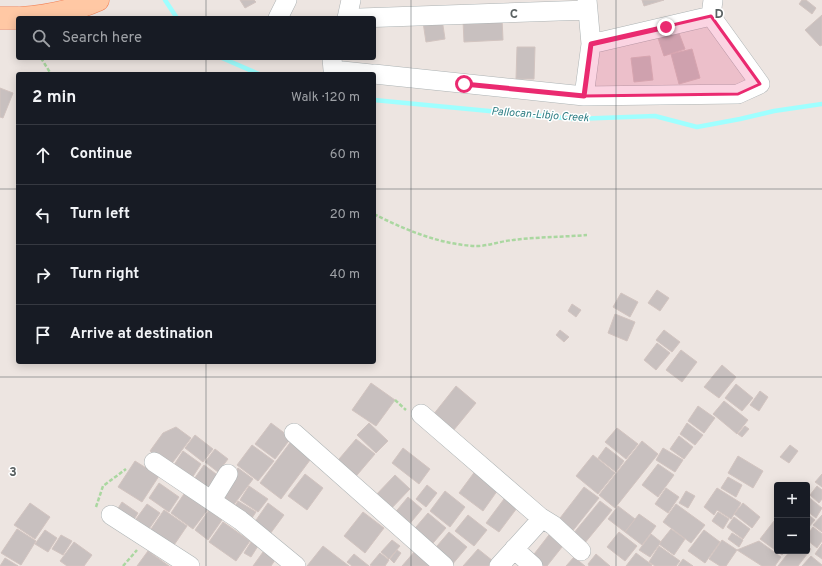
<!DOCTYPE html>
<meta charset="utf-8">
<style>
:root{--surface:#171b24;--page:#20242c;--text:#f1f3f6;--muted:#9ea1a6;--line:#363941}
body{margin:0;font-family:Overpass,sans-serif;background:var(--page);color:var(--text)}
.controls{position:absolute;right:12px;bottom:12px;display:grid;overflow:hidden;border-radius:4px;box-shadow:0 2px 10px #0003}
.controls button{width:36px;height:36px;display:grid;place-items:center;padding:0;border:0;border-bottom:1px solid var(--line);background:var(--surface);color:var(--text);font:20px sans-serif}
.stop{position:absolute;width:12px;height:12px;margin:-9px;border:3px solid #ea2a70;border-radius:50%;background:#fff}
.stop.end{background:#ea2a70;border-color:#fff;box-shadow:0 1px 4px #0008}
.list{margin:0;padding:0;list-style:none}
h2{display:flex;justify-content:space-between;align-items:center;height:52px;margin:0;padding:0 16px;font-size:17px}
h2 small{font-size:13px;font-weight:400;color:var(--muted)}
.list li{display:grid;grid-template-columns:26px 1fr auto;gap:12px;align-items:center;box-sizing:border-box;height:60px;padding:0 16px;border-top:1px solid var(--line)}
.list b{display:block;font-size:15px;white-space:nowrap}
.list em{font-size:13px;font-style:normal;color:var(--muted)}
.icon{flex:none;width:22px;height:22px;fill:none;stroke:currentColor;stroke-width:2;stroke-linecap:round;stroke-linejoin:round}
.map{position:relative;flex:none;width:822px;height:566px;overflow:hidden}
.search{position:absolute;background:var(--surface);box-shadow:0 2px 10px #0003;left:16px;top:16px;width:360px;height:44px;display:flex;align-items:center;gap:10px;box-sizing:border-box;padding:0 14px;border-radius:4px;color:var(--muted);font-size:15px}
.panel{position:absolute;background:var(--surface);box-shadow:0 2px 10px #0003;left:16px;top:72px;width:360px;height:292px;border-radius:4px}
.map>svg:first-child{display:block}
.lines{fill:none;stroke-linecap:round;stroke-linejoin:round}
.stream{stroke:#9fffff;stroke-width:4.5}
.building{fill:#c8c0bf;stroke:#d2c4c0}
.minor-casing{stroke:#adb3b4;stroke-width:20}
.major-casing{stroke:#f28155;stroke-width:23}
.path{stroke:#aad7a0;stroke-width:2.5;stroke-dasharray:4 2;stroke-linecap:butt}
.minor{stroke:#fff;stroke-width:19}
.major{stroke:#ffc8a4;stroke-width:22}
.route{stroke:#ea2a70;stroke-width:5}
.marked{fill:#ea2a70;fill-opacity:0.2;stroke:#ea2a70;stroke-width:3;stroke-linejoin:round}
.grid{fill:none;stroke:#5a6162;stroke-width:1;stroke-opacity:0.55}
.labels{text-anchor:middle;stroke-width:3;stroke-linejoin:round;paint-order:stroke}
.water-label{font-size:11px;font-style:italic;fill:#307f85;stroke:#fff}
.grid-label{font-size:13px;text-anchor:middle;font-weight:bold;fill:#5a6162;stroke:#fff;stroke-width:3;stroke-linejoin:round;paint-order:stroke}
</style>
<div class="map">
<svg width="822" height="566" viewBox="0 0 822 566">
<rect width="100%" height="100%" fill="#ede5e1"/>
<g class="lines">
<path class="stream" d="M165,0L177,18
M222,58L259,74
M374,100L574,119L655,116L697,127L740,119L774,111L822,104"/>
</g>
<path class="building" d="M240,0H254L256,2L245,8Z
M642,0H664L644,6Z
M802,0H806L816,8L812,14L799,4Z
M822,15V45L820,46L805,30Z
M502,18L503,40L464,42L463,20Z
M442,19L445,39L426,42L423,22Z
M677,28L685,49L664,56L657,35Z
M517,47H535L534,79H516Z
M692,49L700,78L679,84L671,54Z
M650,56L653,80L634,82L631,58Z
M0,88L13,93L3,118L0,117Z
M657,290L669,298L660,311L648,303Z
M621,293L638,302L630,317L613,307Z
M572,304L581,310L576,317L568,311Z
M615,314L635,322L627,341L608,333Z
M560,330L569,337L564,342L556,335Z
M664,330L680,342L672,352L656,340Z
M657,343L670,353L656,370L644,360Z
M681,350L697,362L682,382L666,370Z
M722,365L736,377L719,398L704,387Z
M371,383L395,400L376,426L352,410Z
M736,384L753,398L742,411L725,398Z
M456,386L476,403L453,431L433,415Z
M760,391L768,397L759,411L750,405Z
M724,401L748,420L737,434L713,414Z
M698,406L715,418L704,433L688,421Z
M271,423L291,438L275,459L255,444Z
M369,423L388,441L376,453L357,435Z
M687,423L703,435L695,445L680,434Z
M745,426L749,429L742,437L738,434Z
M176,427L191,438L170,466L150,451L163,433Z
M617,428L638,444L626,459L605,442Z
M195,435L213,449L203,462L185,448Z
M679,436L693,447L684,459L670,449Z
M356,439L375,454L352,481L334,465Z
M292,440L313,456L281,499L260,483Z
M642,441L658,454L615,508L599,495Z
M252,445L274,461L258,481L237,465Z
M790,445L798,451L789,463L780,457Z
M606,447L624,461L616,472L598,458Z
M403,448L430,469L419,484L392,463Z
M663,448L683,460L675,472L656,460Z
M215,449L228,459L218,472L205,462Z
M183,451L201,464L190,481L172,468Z
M593,455L615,473L598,494L576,476Z
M738,456L763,471L753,488L728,473Z
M135,461L159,476L142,502L118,487Z
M658,464L674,475L658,497L642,485Z
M204,465L220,477L208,494L192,482Z
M238,468L253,479L230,510L215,499Z
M476,470L500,487L483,511L459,493Z
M305,474L323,488L307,510L288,496Z
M822,474V487L815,482Z
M395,475L410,489L389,511L374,497Z
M728,477L742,485L736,497L721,488Z
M159,483L179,497L169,512L149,498Z
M427,485L437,493L426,507L416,499Z
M249,486L268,499L258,512L240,500Z
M817,486L822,490V499L819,503L810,495Z
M584,487L599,498L571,533L557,522Z
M666,488L679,497L668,513L655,504Z
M717,488L741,503L731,519L717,510L714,515L704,507Z
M186,491L209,508L193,529L171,513Z
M445,491L465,507L450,527L430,511Z
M686,491L695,496L688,508L679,503Z
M507,495L520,504L499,532L486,523Z
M807,496L822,508L816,518L807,511Z
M408,497L422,509L407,527L393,515Z
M238,501L256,512L248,524L231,512Z
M600,501L612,510L584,544L573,534Z
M122,502L138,513L133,521L117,510Z
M30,503L50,517L35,539L14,525Z
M268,503L284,515L270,534L254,523Z
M743,503L760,517L752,528L734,514Z
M147,504L160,513L149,529L136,519Z
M676,504L705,525L691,543L663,522Z
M618,506L635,519L625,532L608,519Z
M164,510L187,526L170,551L147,535Z
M209,510L222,520L208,540L195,530Z
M363,512L384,528L365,553L344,536Z
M718,512L729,519L723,529L712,521Z
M428,513L446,528L428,549L410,534Z
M639,514L656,526L642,545L625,532Z
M807,514L815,520L807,529Z
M468,515L487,530L474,546L455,531Z
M822,515V532L813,525Z
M734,517L750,529L743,539L727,527Z
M774,521L777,524V551H785L782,555L760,539Z
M223,522L250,541L236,561L209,542Z
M813,527L822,534V541L817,548L807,540V535Z
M17,529L36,541L21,565L1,553Z
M671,529L685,539L674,555L659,544Z
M45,530L57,538L48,552L35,544Z
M704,530L720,542L705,563L688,551Z
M552,531L566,542L547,566H542L531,558Z
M449,532L467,547L451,566L431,553Z
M619,532L637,546L625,561L607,547Z
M732,533L743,540L739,547L728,539Z
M651,534L661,542L650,557L639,550Z
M61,535L72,541L63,555L52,549Z
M392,540L400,546L389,559L381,552Z
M722,540L737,550L726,566H720L709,559Z
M759,541L781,557L775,566H762L737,550Z
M74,542L92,555L84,566H67L60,561Z
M251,542L258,546L251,557L244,553Z
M822,544V559L815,554Z
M323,546L349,566H307Z
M659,546L680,561L676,566H655L649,562Z
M807,546L811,549L798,566H778L790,551H807Z
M478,549L493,561L489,566H463Z
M397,550L401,553L394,563L390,559Z
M148,551L169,566H137Z
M415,551L430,564L429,566H402Z
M263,552L275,560L271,566H253Z
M380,553L389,560L385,566H372L370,565Z
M636,553L652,565L651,566H626Z
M354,554L369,566H352L347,562Z
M596,554L610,566H589L588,564Z
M811,556L822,565V566H802Z
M574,557L585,566H566Z
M5,558L18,566H0Z
M683,559L693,566H678Z"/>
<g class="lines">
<defs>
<path id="minor" d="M278,18L287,0
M347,18L351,0
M360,18L588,10
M591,44L711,16
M332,58L333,70L371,74
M374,74L584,96L738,94L760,84L711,16L713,0
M584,96L591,44L587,0
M421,414L540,517L537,524L499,566
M294,433L444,566
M154,462L240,520L296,566
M212,500L228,474
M111,515L190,566
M540,517L553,525L581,551
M514,549L533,566"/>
<path id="major" d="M0,18H18
M21,18C48,16 73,11 98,0"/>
</defs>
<use href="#minor" class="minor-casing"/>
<use href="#major" class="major-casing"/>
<path class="path" d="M41,58L51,74
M374,214C405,230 444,246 479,246C491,245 502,241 513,240C537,237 562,237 587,235
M395,400L406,410
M96,507L103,486L126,469
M123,566L137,550"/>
<use href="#minor" class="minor"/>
<use href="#major" class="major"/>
</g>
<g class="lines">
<path class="route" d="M464,84L584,96L591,44L666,27"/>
</g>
<path class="marked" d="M711,16L760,84L738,94L584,96L591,44Z"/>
<path class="grid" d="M206,0V18M411,0V566M616,0V566M206,58V74M0,189H18M374,189H822M206,362V566M0,377H822"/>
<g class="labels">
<g class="water-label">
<text transform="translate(540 114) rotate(4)" y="4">Pallocan-Libjo Creek</text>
</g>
</g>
<g class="grid-label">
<text x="514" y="18">C</text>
<text x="719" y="18">D</text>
<text x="13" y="476">3</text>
</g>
</svg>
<div class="controls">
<button>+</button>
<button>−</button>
</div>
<div class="stop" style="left:464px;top:84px"></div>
<div class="stop end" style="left:666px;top:27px"></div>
<div class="search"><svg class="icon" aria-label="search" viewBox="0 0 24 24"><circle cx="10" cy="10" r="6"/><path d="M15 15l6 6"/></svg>Search here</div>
<section class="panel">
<h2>2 min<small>Walk · 120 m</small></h2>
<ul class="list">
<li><svg class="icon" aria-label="ahead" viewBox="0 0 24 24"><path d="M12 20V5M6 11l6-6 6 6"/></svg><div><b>Continue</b></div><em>60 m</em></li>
<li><svg class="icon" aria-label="left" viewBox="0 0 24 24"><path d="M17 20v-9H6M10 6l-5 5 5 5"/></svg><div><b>Turn left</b></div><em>20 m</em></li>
<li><svg class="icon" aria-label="right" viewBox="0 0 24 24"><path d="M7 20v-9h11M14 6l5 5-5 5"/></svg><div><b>Turn right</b></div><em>40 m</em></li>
<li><svg class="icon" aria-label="arrive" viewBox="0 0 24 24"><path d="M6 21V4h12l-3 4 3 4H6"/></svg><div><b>Arrive at destination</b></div></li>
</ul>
</section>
</div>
